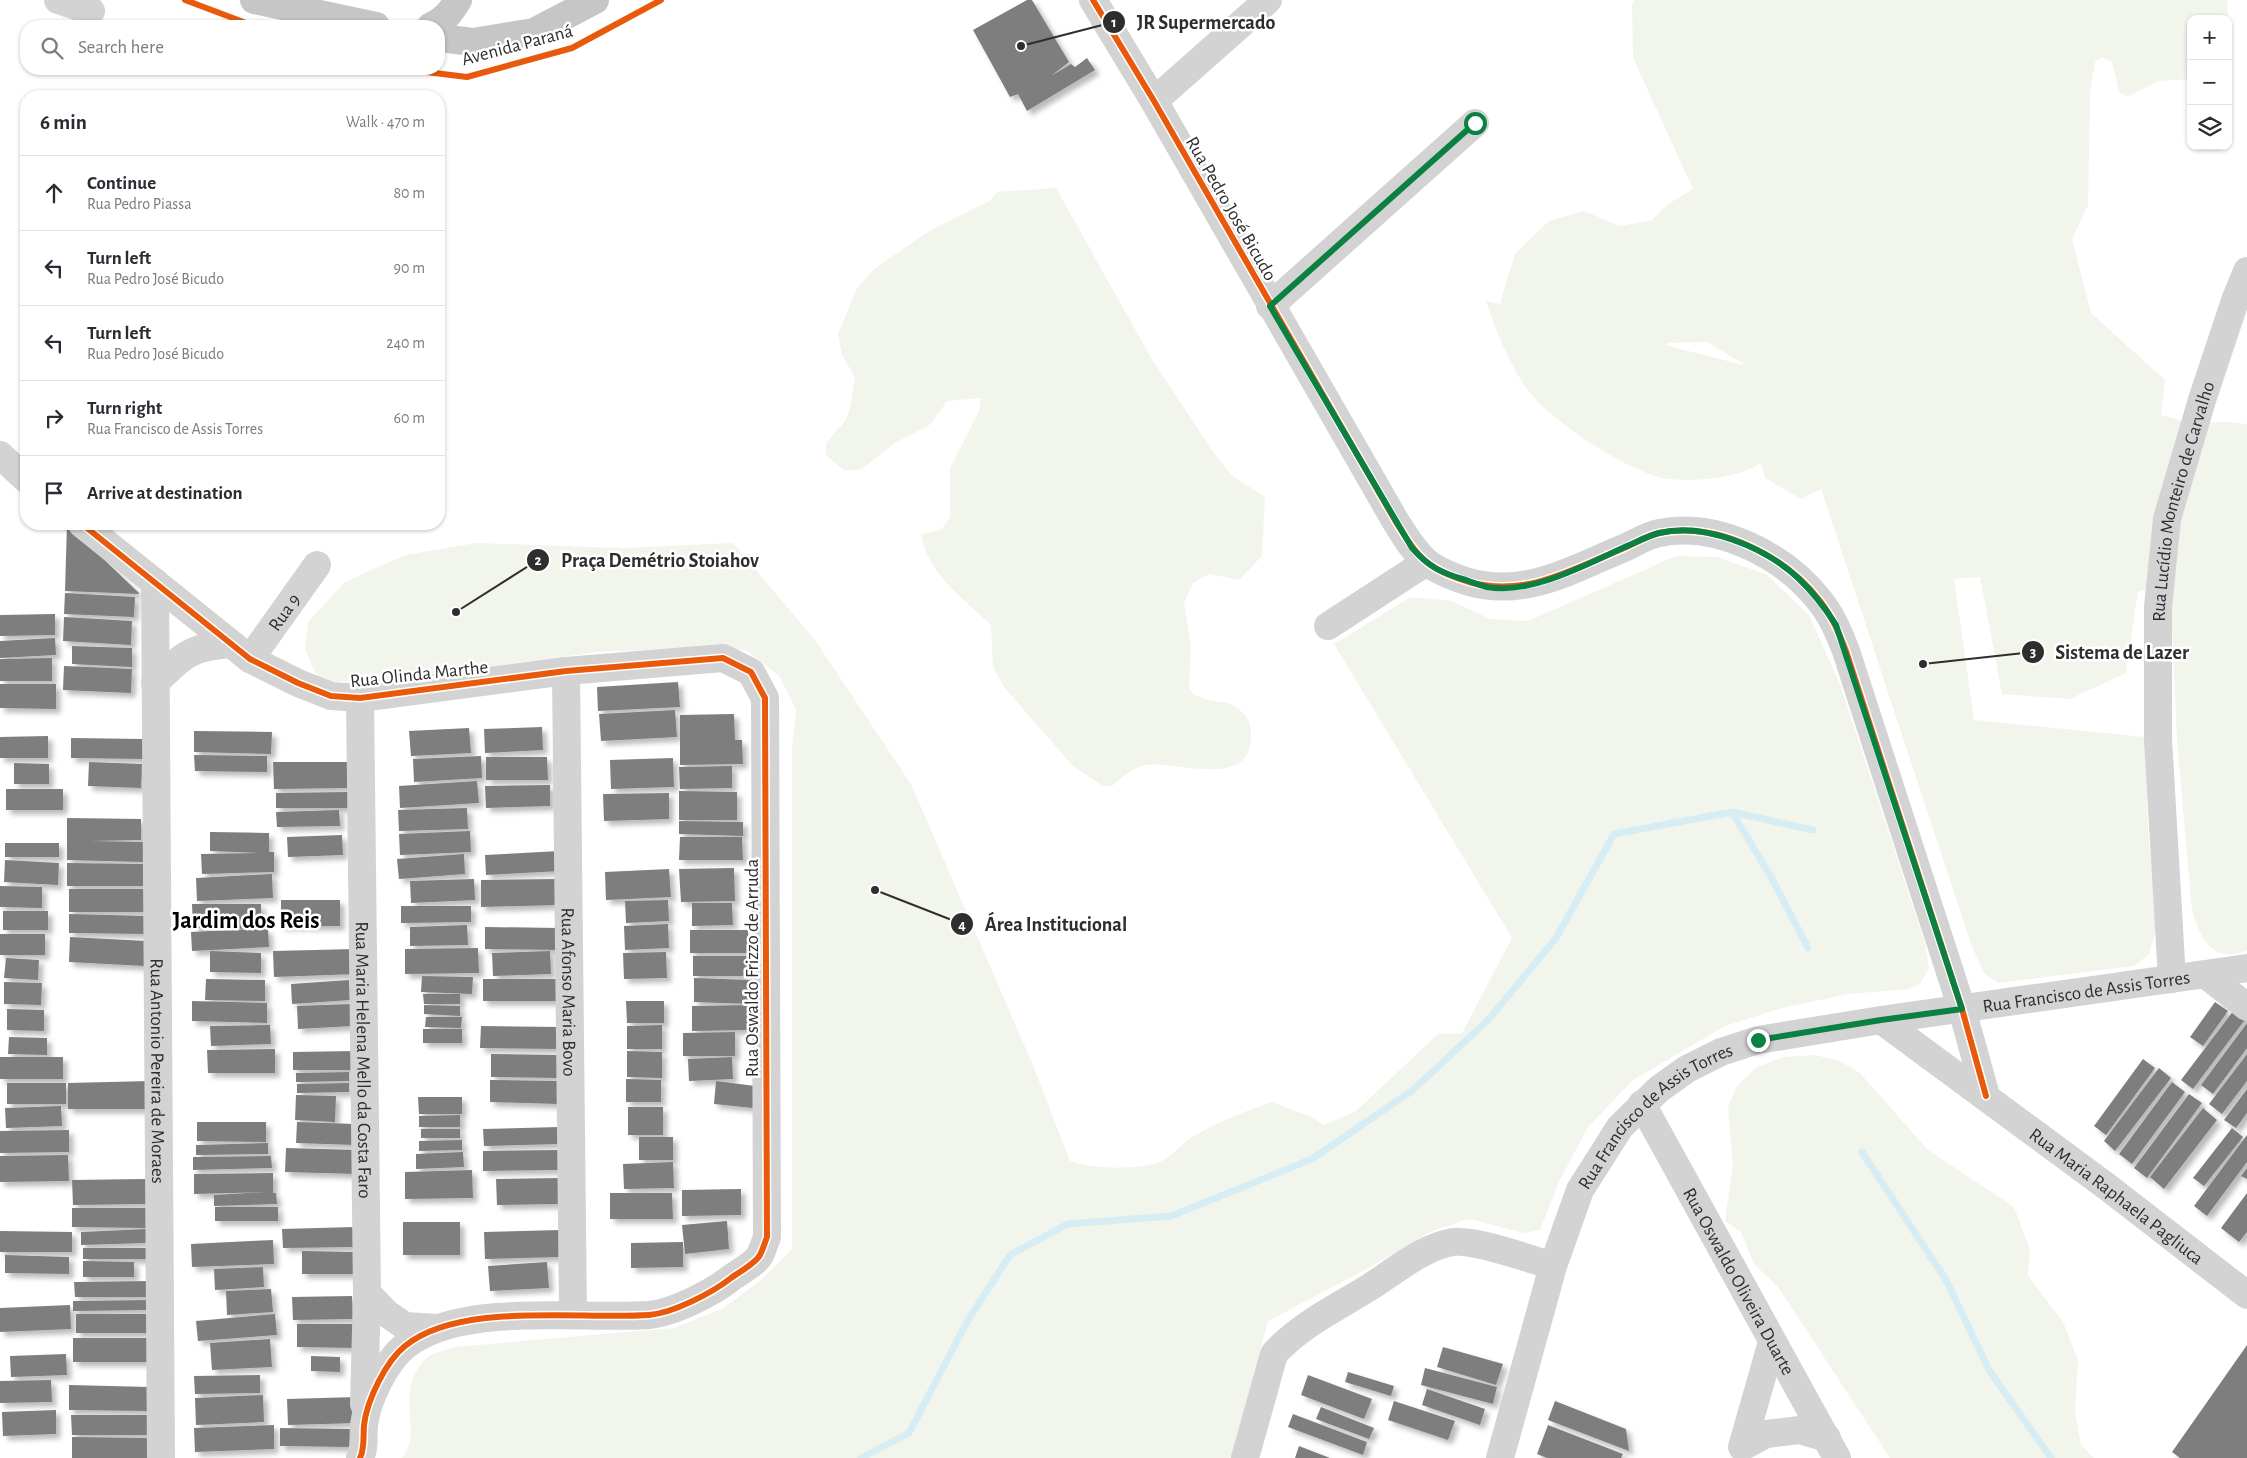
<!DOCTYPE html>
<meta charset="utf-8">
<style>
:root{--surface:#fff;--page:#f2f2f3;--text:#2b2b33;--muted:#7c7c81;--line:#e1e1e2}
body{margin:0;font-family:"Alegreya Sans",sans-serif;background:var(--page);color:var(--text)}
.controls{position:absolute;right:15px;top:15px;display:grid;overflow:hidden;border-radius:10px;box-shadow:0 1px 4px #0004}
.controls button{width:45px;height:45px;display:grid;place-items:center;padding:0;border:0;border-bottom:1px solid var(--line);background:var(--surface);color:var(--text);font:25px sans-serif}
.stop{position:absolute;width:15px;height:15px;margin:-11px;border:4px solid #0b8043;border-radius:50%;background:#fff}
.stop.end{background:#0b8043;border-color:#fff;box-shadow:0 1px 5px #0008}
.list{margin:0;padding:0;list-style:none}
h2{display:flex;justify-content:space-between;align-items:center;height:65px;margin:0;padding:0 20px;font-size:21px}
h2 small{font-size:16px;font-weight:400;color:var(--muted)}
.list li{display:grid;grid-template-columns:32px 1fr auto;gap:15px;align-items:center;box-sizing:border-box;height:75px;padding:0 20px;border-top:1px solid var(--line)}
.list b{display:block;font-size:19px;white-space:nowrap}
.list p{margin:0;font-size:16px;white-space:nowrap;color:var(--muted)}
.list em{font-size:16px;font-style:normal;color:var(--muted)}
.icon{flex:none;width:28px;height:28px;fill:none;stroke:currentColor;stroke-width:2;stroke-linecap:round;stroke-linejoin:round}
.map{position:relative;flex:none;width:2247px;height:1458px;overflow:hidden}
.search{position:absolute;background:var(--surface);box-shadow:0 1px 4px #0004;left:20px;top:20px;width:425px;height:55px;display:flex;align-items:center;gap:12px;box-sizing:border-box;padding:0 18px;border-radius:20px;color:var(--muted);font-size:19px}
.panel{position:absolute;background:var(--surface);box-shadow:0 1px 4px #0004;left:20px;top:90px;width:425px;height:440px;border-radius:20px}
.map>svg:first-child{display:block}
.green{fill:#f2f5eb;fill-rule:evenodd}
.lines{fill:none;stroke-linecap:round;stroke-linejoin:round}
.stream{stroke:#d6edf4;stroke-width:7}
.building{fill:#7e7e7e;filter:url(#shadow)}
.minor{stroke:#d3d3d3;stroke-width:28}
.major{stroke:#c6c6c6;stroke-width:28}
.cycleway-casing{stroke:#fff;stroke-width:9}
.cycleway{stroke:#e8590c;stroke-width:6}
.route{stroke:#0b8043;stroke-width:6}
.labels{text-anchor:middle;stroke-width:5;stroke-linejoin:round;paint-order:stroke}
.street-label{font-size:19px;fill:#2e2e2e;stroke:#fff}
.district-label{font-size:24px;font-weight:bold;fill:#000;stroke:#fff}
.leader{fill:none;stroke:#2e2e2e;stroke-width:2}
.callout-dot{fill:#2e2e2e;stroke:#fff;stroke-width:2}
.mark-label{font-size:15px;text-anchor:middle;font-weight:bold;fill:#fff}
.callout-label{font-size:20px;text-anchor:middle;font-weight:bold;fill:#2e2e2e;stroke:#fff;stroke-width:5;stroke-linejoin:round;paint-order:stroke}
</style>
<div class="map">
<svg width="2247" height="1458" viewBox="0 0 2247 1458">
<defs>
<filter id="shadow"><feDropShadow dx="4.5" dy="4.5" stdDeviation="2.5" flood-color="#0004"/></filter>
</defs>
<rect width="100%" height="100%" fill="#fff"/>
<path class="green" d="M1634,0H2227L2228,19H2191V79L2158,81L2127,97L2119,92L2112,62L2102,57L2095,62L2090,94L2088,205L2072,239L2091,313L2165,380L2161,415L2191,423L2228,422L2247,424V951C2241,952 2233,955 2227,954C2205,953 2197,927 2192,910L2177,741L2170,583L2138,592L2126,673L2070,699L2002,694L1980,577L1954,579L1974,720L2145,737L2148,831L2156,910L2155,933L2149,954L2134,966L1998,983L1985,974L1972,947L1821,489L1801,499L1765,478L1761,463C1739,478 1695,482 1668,479C1633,474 1563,428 1538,402C1515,379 1496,332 1486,301L1501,304V300L1515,254L1549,221L1584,211L1620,226L1652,220L1668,204L1693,189L1633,58L1632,4ZM1707,342L1742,363L1743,365L1665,345L1669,343Z
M1056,188L1150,356L1211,449L1231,475L1265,497L1262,556L1239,580L1209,574L1193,583L1184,603L1191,646L1189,689C1191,691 1194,695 1197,696C1213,704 1230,698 1243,713C1252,723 1252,733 1250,745C1243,787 1175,761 1147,765C1132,767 1123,777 1112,786H1103L1073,766L1004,687L993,667L991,625C965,600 926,572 921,534L941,530L950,517V468L979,411L981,398L947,401L931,424L895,443L862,469L845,471L826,455V443L846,420L851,405L855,377L842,355L838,334L857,288L874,269L931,230L990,201L997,192Z
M476,543L622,548L733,543L815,640L911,784L1032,1063L1070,1161C1092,1169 1133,1170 1157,1163C1169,1160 1180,1145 1191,1138C1215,1122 1245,1112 1271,1102L1310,1116L1324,1125L1355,1112L1438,1034L1462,1033L1512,938L1334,644L1411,597L1452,601L1490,619L1528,621L1676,556L1718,557L1767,575L1809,615L1840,684L1925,943L1929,968L1920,984L1909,989L1848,994L1782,1008L1725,1026L1633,1080L1588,1127L1559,1182L1540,1230L1524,1233L1469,1219L1432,1231L1374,1265L1268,1321L1231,1458H402C422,1435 398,1398 418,1369C421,1365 424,1359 428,1357C436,1352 445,1350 454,1347L674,1328L722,1309L761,1280L792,1249V748L796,709L779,676L746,650L690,648L597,652L398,680L328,682L315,673L305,649L308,622L345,582L405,555Z
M1815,1055L1840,1061L1860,1073L1928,1150L2014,1207L2030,1250L2028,1276L2063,1322L2078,1360L2075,1412L2081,1445L2094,1458H1890L1778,1287L1754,1264L1741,1232L1725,1221L1733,1167L1728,1107L1737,1086L1757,1067L1784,1057Z"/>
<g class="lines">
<path class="stream" d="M1732,812L1771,877L1808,948
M1862,1152L1946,1280L1989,1370L2051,1458
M861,1458L909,1433L968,1320L1010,1255L1068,1224L1171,1216L1312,1159L1413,1090L1489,1019L1556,938L1614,834L1732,812L1813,830"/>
</g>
<path class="building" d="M1027,0H1032L1069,62L1051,76L1071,64L1075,67L1087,58L1095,70L1027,111L1018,94L1010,97L973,30Z
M67,524L140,594L65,591Z
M65,593L135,597L134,617L64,614Z
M55,614V635L0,636V615Z
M64,617L132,621L131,645L63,641Z
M55,638L56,655L0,658V641Z
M72,646L132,648V667L72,664Z
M52,658V681H0V659Z
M64,666L132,669L131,693L63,690Z
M678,682L680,707L598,711L597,687Z
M0,684H56V709L0,708Z
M675,710L677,737L601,741L599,714Z
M734,714L735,740H742L743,764L680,765V715Z
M542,727L543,750L485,753L484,729Z
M469,728L471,753L411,756L409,731Z
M194,731L272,732L271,754L194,752Z
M48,736V758H0V737Z
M71,738L144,739V759L71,758Z
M194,755L267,756V772L195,771Z
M481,756L482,778L414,782L413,759Z
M486,757H547L548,780H486Z
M673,758L674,787L611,789L610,760Z
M89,762L142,764L141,788L88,786Z
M273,762H351V788L274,789Z
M14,763L49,764V784H14Z
M732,766V788L680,789L679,767Z
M477,781L479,803L400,808L399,786Z
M550,785V806L486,808L485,786Z
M6,789H63V810H6Z
M679,791L737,792V820H679Z
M348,792V808H276V793Z
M669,793V819L604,821L603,794Z
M467,808L468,829L399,831L398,810Z
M339,810L340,826L277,827L276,812Z
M67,818L141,819V840L90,841L143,842V862L67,860Z
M679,821L743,822V836L679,834Z
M470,831L471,852L400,855L399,834Z
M210,832L269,833V852H274V872L202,874L201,854L260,853L210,851Z
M342,835L343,855L288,857L287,837Z
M680,837H742L743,860H679Z
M5,843H59V857H5Z
M560,851L561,871L486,875L485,855Z
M464,854L465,874L399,879L397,859Z
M5,860L59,863L58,885L4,882Z
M67,863L143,864V886H67Z
M734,868L735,901L681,902L679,869Z
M669,869L671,897L606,900L605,872Z
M272,874L273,898L197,901L196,878Z
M474,879L475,900L411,903L410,881Z
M558,879V905L481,907V880Z
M0,886L42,887V908L0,907Z
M69,889H146V912H69Z
M281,900H340V926H281Z
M668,900L669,921L626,923L625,901Z
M692,903H732L733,925L692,926Z
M192,904H261V929H268L269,947L192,951L191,932L251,929L193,928Z
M401,906H471V922L401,923Z
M3,911H48V930H3Z
M69,914L147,916V934L69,933Z
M668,924L669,948L625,950L624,926Z
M467,925L468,945L410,946V927Z
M485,927L560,928V950L485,949Z
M690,930H748V953H690Z
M0,934H45V955H0Z
M70,937L146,941L145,966L69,962Z
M478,948L479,973L405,974V949Z
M356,949L357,974L274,977L273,951Z
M210,951L261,953V973L210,972Z
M550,951L551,974L493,976L492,953Z
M666,952L667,978L624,979L623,953Z
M693,956H752L753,976H693Z
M6,958L39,960L38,980L4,978Z
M422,976L473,977L472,994L421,992Z
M694,978L751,980L750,1004L694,1002Z
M206,979L265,980V1001L205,1000Z
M483,979H561V1001H483Z
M349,980L350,1000L292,1004L291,984Z
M4,982L42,983L41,1005L4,1004Z
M423,994H460V1004H424Z
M192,1001L267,1003V1023L192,1021Z
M626,1001H664V1023H627Z
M2215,1002L2228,1011L2203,1046L2190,1037Z
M351,1004L352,1026L298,1029L297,1006Z
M424,1005L460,1006V1016L424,1014Z
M751,1005V1030L692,1031V1006Z
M2237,1006L2247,1017L2193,1089L2181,1080Z
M7,1009L44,1010V1031L7,1030Z
M426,1017H462L461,1028L425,1027Z
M2247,1023V1048L2213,1094L2201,1085Z
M270,1025L271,1044L211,1046L210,1026Z
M662,1025V1049H627V1026Z
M481,1026L559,1027V1049L480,1048Z
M423,1029H462V1043H423Z
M735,1032V1056H683V1033Z
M9,1037L47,1038V1055L8,1054Z
M275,1049V1073H208L207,1050Z
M356,1051V1070H293V1052Z
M627,1051L662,1052V1078L627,1077Z
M491,1054L559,1055V1078L491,1077Z
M2247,1054V1081L2222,1114L2209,1104Z
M0,1057H63V1079H0Z
M732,1057L733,1079L689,1081L688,1059Z
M2143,1059L2155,1068L2106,1135L2094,1126Z
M2159,1068L2171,1078L2115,1151L2104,1141Z
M349,1072V1081L296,1082V1073Z
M626,1079L661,1080V1102H626Z
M490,1080L559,1081L558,1104L490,1102Z
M151,1081V1109H68V1083Z
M716,1081L755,1086L753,1108L714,1104Z
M2172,1082L2185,1092L2132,1164L2119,1154Z
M7,1083H66V1104H7Z
M349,1083V1092L297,1093V1084Z
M2247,1089V1113L2236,1128L2224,1120Z
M2189,1094L2202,1103L2147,1178L2134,1168Z
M296,1095L336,1096L335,1122L295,1120Z
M418,1097H462V1114H419Z
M61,1106L62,1126L6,1128L5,1108Z
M628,1107H663V1135H628Z
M2203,1108L2217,1120L2164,1189L2150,1177Z
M460,1115V1127H419V1116Z
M197,1122H266V1142L197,1141Z
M297,1122L355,1124V1145L296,1143Z
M560,1127V1144L484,1146L483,1129Z
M2232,1128L2243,1137L2204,1186L2193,1178Z
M421,1129H460V1138H421Z
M69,1130V1152L0,1153V1131Z
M2247,1135V1162L2207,1216L2194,1206Z
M639,1137H673V1160H639Z
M462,1140V1150L419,1151V1141Z
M268,1143V1154L196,1155V1145Z
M286,1148L358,1150L357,1174L285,1172Z
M559,1150V1170L483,1171V1151Z
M463,1152L464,1167L416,1169V1154Z
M68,1155L69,1181L0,1182V1156Z
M271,1156L272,1168L193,1170V1157Z
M673,1162L674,1188L624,1189L623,1164Z
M2247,1168V1179L2241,1176Z
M472,1170L473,1198L405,1199V1172Z
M273,1173V1193H276L277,1204L214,1206V1195L267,1192L194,1194V1174Z
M560,1178L561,1204L497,1205L496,1179Z
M146,1179L147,1204L73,1205L72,1180Z
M741,1189V1215L682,1216V1190Z
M610,1193H672L673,1219H610Z
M2247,1193V1232L2239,1242L2221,1228Z
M215,1207H278V1221H215Z
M72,1208H148V1228L72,1227Z
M727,1221L729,1249L685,1254L682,1225Z
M403,1222H460V1255H403Z
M355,1227L356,1247L283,1248L282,1229Z
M147,1229V1243L81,1245V1232Z
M560,1230L561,1257L485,1259L484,1232Z
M0,1231L72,1232V1252H0Z
M273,1240L274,1264L192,1267L191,1244Z
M683,1242V1267L631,1268V1243Z
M83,1248H146V1259H83Z
M302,1251L353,1252V1274H302Z
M5,1255L69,1257V1274L5,1273Z
M83,1261L134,1262V1277H83Z
M547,1262L549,1288L490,1291L488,1266Z
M263,1267L264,1287L215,1290L214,1269Z
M152,1281V1297H75L74,1282Z
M271,1289L273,1312L227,1315L226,1291Z
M352,1296L353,1319L293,1320L292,1297Z
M149,1300V1310L73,1311V1301Z
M70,1305L71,1329L0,1332V1308Z
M76,1314H153V1333H76Z
M275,1314L277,1335L198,1341L196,1321Z
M297,1324H355V1348L297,1347Z
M73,1338H152V1362H73Z
M270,1339L272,1367L212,1370L210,1343Z
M2247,1345V1458H2180L2172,1452Z
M1443,1347L1503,1364L1496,1385L1437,1367Z
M66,1354L67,1375L11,1377L10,1356Z
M311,1356L340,1357V1372L311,1371Z
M1425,1368L1497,1387L1493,1404L1421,1385Z
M1348,1372L1394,1386L1391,1396L1345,1382Z
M260,1375V1393L195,1394L194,1376Z
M1308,1375L1372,1399L1364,1419L1301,1395Z
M51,1380L52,1402L0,1403V1381Z
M69,1385L149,1387V1411L69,1410Z
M1427,1389L1485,1409L1480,1425L1422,1405Z
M263,1395L264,1422L196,1425L195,1398Z
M357,1397V1423L288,1425L287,1399Z
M1394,1401L1455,1421L1448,1440L1388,1420Z
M1555,1401L1626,1429L1629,1451L1548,1420Z
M1321,1407L1374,1428L1369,1439L1316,1419Z
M56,1410V1434L3,1436L2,1412Z
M1293,1414L1367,1442L1363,1455L1288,1427Z
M71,1415H149V1435H72Z
M274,1425V1449L195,1452L194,1428Z
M1548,1425L1623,1454L1621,1458H1547L1537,1454Z
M280,1428L350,1429V1447L280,1446Z
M72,1437L150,1438L151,1458H72Z
M1299,1446L1330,1458H1295Z"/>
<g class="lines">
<g class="minor">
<path d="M58,0L91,11"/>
<path d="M1093,0L1154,101L1396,522C1419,559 1427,569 1469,582C1526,598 1573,569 1624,548C1635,543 1648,535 1659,533C1718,521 1785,556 1820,601C1832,616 1839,633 1846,651L1962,1009L1986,1096"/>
<path d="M1154,101L1268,0"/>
<path d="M1270,306L1475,123"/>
<path d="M0,455L26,479"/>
<path d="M82,524L250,659L298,683L331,696L360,698L566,671L723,658L751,672L765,698L767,1237C765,1242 763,1249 760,1255C755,1264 739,1272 731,1278C712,1293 673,1313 649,1315C581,1320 460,1301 405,1346C386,1361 367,1400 364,1425C363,1436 365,1448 360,1458"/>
<path id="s1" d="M155,582L161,1458"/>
<path d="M1328,626L1425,563"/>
<path id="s2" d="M250,659L317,565"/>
<path id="s3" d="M566,671L573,1314"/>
<path d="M155,683C183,655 190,647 230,644"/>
<path id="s4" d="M360,698L367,1293L364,1404"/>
<path d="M2206,975L2247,1007"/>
<path id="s5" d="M2172,979L2158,739V607L2167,519L2202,400L2236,298L2247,271"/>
<path id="s6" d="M1881,1020L2106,1186L2247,1295"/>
<path id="s7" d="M1642,1104L1837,1458"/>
<path d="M367,1293L386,1313L405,1326L437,1328"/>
<path d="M1772,1342L1742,1447L1766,1434L1800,1430L1827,1438"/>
<path d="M1245,1458L1274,1354C1300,1325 1338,1307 1370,1287C1395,1271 1423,1247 1453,1242C1474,1239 1530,1259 1553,1266"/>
<path id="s8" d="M1500,1458L1553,1266L1580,1190L1620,1127L1659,1089L1687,1069L1721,1052L1758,1040L1881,1020L2247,968"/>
</g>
<path class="major" d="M254,0L376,26
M431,26C444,21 451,12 458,0
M439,38L473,42L534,32L595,0"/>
<defs>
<path id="cycleway" d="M185,0L254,26
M1093,0L1154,101L1396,522C1419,559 1427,569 1469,582C1526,598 1573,569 1624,548C1635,543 1648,535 1659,533C1718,521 1785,556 1820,601C1832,616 1839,633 1846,651L1962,1009L1986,1096
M402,69L467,77L572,48L661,0
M82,524L250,659L298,683L331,696L360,698L566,671L723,658L751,672L765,698L767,1237C765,1242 763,1249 760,1255C755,1264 739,1272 731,1278C712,1293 673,1313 649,1315C581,1320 460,1301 405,1346C386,1361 367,1400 364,1425C363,1436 365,1448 360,1458"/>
</defs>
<use href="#cycleway" class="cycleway-casing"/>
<use href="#cycleway" class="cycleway"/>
</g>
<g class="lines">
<path class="route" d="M1475,123L1270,306L1412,548C1429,567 1441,573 1466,580C1473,583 1480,585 1487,587C1532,595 1587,564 1627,546C1637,542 1648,536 1659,533C1703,522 1765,547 1798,578C1813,592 1825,608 1836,625L1962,1009L1881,1020L1758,1040"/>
</g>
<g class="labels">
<g class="street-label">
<text transform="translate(517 44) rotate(-15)" y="7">Avenida Paraná</text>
<text transform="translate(1232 208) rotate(60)" y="7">Rua Pedro José Bicudo</text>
<text dy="7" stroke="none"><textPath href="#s5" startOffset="481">Rua Lucídio Monteiro de Carvalho</textPath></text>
<text dy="7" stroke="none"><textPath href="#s2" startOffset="58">Rua 9</textPath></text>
<text transform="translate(419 673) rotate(-6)" y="7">Rua Olinda Marthe</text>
<text transform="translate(751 968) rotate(-90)" y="7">Rua Oswaldo Frizzo de Arruda</text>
<text dy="7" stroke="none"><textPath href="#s8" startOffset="852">Rua Francisco de Assis Torres</textPath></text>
<text dy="7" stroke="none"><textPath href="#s3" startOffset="321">Rua Afonso Maria Bovo</textPath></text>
<text dy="7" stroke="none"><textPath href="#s4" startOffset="362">Rua Maria Helena Mello da Costa Faro</textPath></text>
<text dy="7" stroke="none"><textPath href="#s1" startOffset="489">Rua Antonio Pereira de Moraes</textPath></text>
<text dy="7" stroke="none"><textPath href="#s8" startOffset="388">Rua Francisco de Assis Torres</textPath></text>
<text dy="7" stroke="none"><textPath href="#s6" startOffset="294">Rua Maria Raphaela Pagliuca</textPath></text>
<text dy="7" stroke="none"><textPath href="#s7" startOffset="202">Rua Oswaldo Oliveira Duarte</textPath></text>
</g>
<g class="district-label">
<text x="246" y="928">Jardim dos Reis</text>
</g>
</g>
<path class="leader" d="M1021 46L1114 22M456 612L538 560M1923 664L2033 652M875 890L962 924"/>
<g class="callout-dot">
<circle cx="1021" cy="46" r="5"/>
<circle cx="456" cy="612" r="5"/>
<circle cx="1923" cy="664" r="5"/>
<circle cx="875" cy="890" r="5"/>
<circle cx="1114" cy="22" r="12"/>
<circle cx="538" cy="560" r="12"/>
<circle cx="2033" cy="652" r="12"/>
<circle cx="962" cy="924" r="12"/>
</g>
<g class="mark-label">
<text x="1114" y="27">1</text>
<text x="538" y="565">2</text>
<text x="2033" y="657">3</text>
<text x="962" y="930">4</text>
</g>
<g class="callout-label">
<text x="1206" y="29">JR Supermercado</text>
<text x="660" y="567">Praça Demétrio Stoiahov</text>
<text x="2122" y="659">Sistema de Lazer</text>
<text x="1056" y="931">Área Institucional</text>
</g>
</svg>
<div class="controls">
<button>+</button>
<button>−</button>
<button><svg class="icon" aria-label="layers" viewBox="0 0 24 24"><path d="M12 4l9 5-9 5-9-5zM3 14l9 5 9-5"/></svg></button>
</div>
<div class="stop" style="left:1475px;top:123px"></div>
<div class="stop end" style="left:1758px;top:1040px"></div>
<div class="search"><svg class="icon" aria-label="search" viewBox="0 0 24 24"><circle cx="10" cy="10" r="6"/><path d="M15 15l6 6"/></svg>Search here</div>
<section class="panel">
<h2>6 min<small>Walk · 470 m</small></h2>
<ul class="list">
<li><svg class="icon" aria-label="ahead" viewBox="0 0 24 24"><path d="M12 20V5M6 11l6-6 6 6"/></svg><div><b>Continue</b><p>Rua Pedro Piassa</p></div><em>80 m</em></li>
<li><svg class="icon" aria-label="left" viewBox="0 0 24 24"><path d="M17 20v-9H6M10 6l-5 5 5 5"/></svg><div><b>Turn left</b><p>Rua Pedro José Bicudo</p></div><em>90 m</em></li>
<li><svg class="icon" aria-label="left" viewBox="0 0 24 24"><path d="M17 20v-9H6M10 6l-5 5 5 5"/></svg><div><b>Turn left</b><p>Rua Pedro José Bicudo</p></div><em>240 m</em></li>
<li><svg class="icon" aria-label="right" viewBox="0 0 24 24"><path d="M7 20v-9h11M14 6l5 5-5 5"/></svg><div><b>Turn right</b><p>Rua Francisco de Assis Torres</p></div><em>60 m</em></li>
<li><svg class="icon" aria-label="arrive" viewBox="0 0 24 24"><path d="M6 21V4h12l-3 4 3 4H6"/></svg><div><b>Arrive at destination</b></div></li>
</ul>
</section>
</div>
